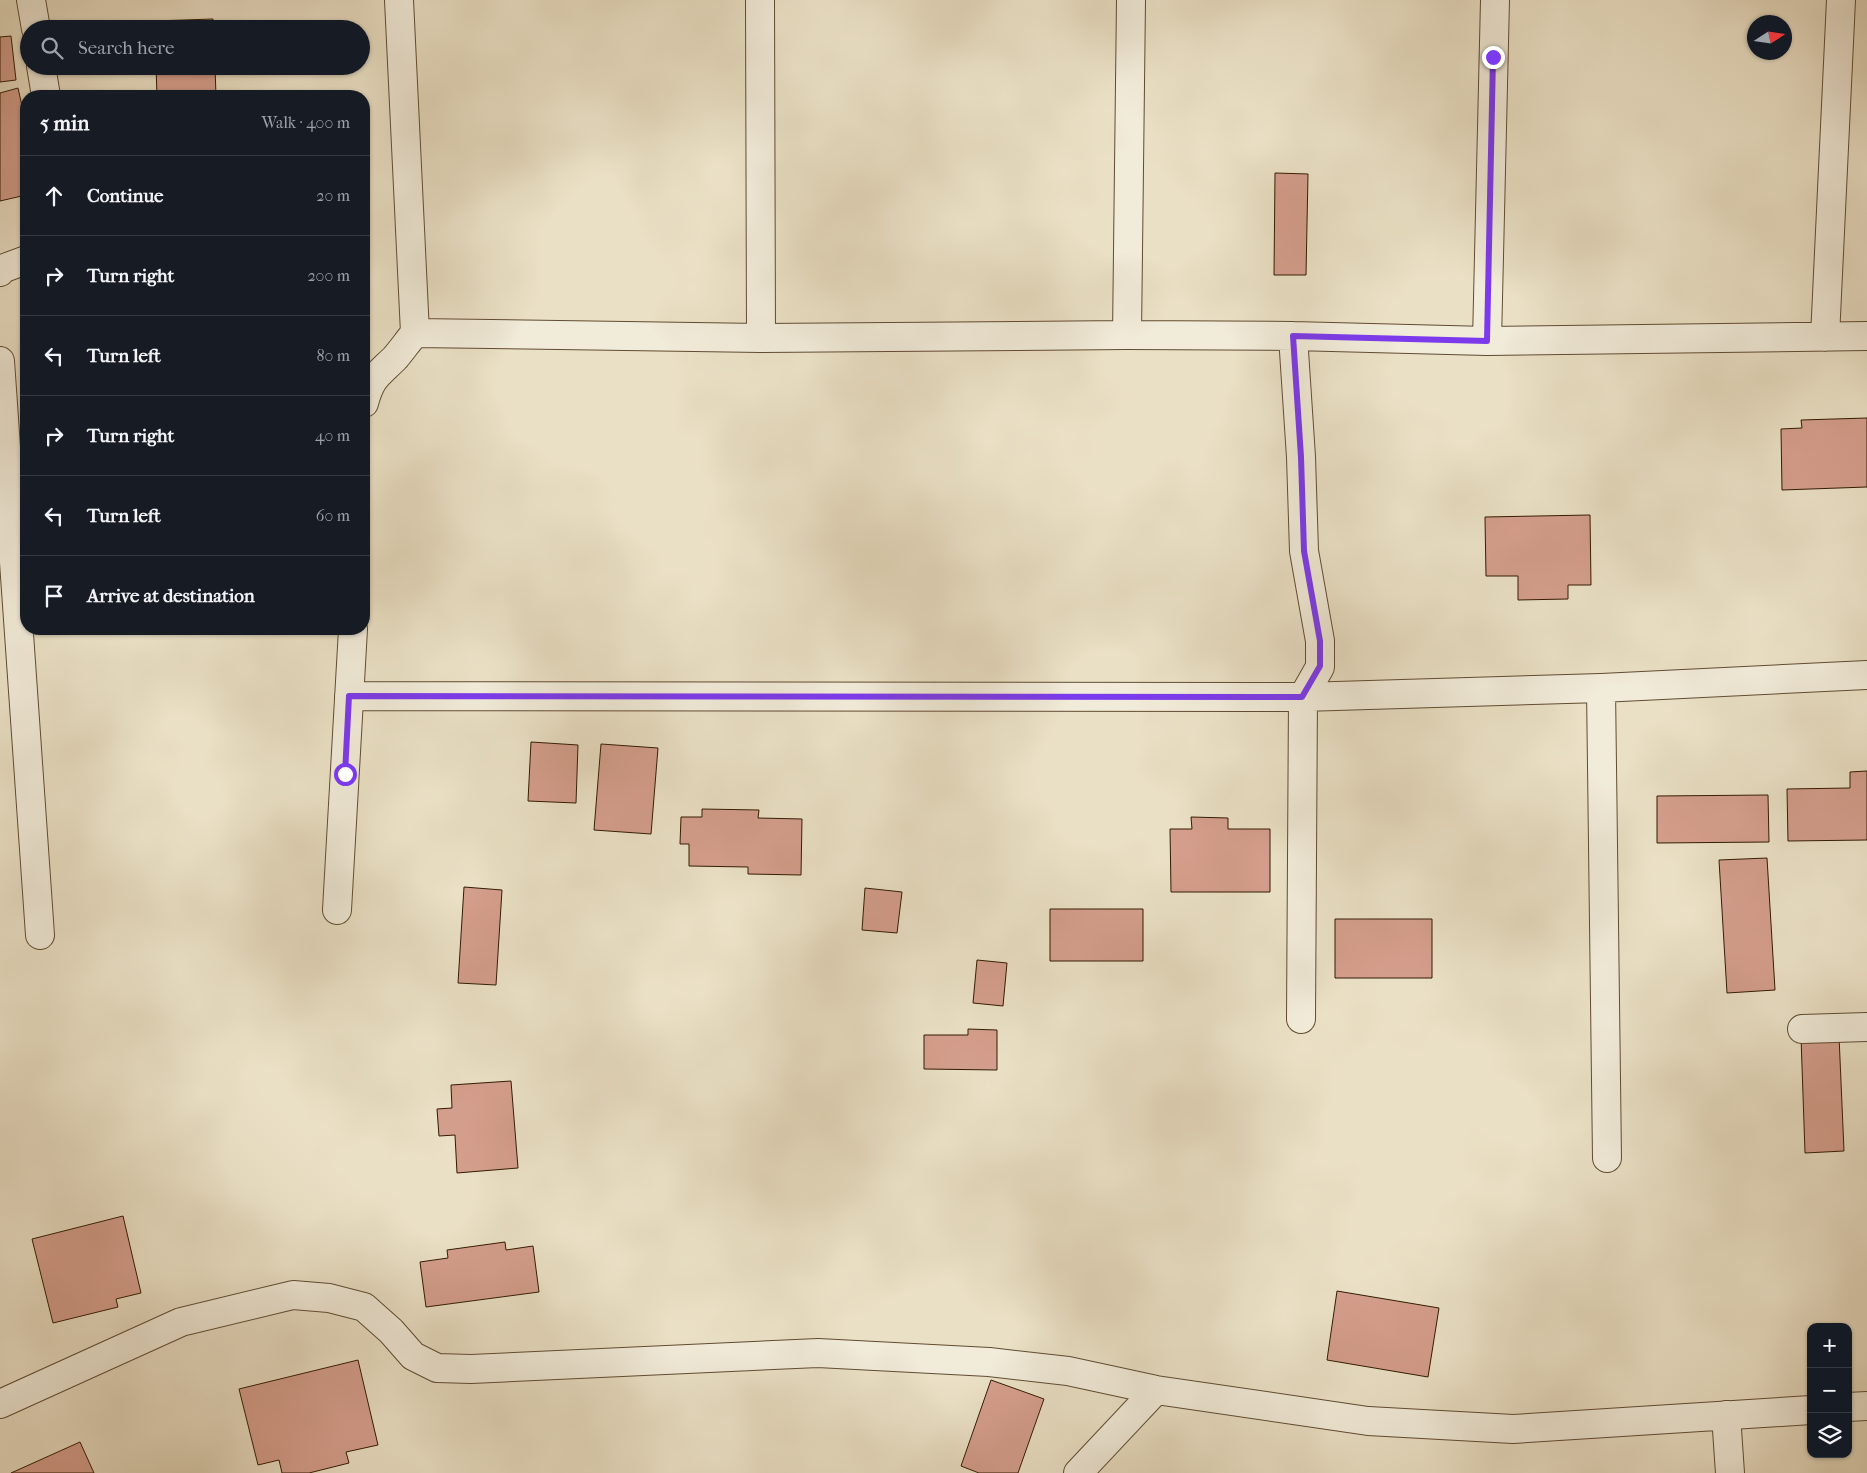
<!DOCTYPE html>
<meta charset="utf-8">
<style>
:root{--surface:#171b24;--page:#20242c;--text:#f1f3f6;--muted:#9ea1a6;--line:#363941}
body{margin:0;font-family:"IM FELL French Canon",serif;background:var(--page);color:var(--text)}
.controls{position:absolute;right:15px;bottom:15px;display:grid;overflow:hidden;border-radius:10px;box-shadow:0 1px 4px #0004}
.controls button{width:45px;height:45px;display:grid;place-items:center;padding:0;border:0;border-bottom:1px solid var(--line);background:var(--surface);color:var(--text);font:25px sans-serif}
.compass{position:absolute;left:1747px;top:15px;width:45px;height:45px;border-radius:50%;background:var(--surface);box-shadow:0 1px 4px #0004;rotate:78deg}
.stop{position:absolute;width:15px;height:15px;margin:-11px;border:4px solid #7c3aed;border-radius:50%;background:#fff}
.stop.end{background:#7c3aed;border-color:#fff;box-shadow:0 1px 5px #0008}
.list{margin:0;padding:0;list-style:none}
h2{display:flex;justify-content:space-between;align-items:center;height:65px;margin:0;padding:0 20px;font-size:21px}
h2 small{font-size:16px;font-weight:400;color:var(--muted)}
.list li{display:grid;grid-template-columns:32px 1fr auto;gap:15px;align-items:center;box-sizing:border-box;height:80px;padding:0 20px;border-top:1px solid var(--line)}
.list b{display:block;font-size:19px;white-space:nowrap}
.list em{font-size:16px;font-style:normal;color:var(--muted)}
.icon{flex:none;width:28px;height:28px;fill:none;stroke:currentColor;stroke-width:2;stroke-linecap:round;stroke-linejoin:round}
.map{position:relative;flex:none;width:1867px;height:1473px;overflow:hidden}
.search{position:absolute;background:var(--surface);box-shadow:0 1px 4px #0004;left:20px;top:20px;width:350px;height:55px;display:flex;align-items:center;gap:12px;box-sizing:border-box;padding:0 18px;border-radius:28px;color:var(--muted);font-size:19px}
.panel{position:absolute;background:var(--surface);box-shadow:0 1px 4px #0004;left:20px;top:90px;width:350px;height:545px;border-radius:20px}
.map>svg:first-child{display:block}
.building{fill:#d49e8c;stroke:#321b02}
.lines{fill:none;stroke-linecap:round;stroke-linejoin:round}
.minor-casing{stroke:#604c33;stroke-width:30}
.minor{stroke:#f1ebd9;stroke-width:28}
.route{stroke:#7c3aed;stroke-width:6}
</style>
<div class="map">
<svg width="1867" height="1473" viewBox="0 0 1867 1473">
<rect width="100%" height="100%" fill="#eae0c5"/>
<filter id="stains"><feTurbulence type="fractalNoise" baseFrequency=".004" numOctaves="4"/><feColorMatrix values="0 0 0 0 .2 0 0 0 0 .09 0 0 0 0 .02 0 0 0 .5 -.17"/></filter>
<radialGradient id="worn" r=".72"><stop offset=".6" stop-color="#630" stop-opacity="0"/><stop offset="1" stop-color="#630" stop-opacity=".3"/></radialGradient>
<path class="building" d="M213,19V29H154V21Z
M11,36L16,80L0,82V37Z
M156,66H215L216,96H157Z
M18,88L26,124V195L0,201V93Z
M1275,173L1308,174L1306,275H1274Z
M1867,418V487L1782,490L1781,429L1802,428L1801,420Z
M1590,515L1591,585H1568V599L1518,600V576H1486L1485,517Z
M531,742L578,745L576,803L528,801Z
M601,744L658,748L651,834L594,830Z
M1867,771V840L1788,841L1787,789L1850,788V772Z
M1768,795L1769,842L1657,843V796Z
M702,809L759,810L758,818L802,819L801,875L748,874V867L689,866V844H680L681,817H702Z
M1191,817L1228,818V829H1270V892H1171L1170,829H1192Z
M1767,858L1775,990L1727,993L1719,860Z
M464,887L502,890L496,985L458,983Z
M865,888L902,892L897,933L862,930Z
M1050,909H1143V961H1050Z
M1335,919H1432V978H1335Z
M977,960L1007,963L1003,1006L973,1003Z
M968,1029L997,1030V1070L924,1069V1035H968Z
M1839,1036L1844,1151L1805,1153L1801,1037Z
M511,1081L518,1168L457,1173L455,1135L439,1136L437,1109L452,1108L451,1085Z
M123,1216L141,1293L116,1299L118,1307L53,1323L32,1239Z
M505,1242L506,1250L533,1246L539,1292L426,1307L420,1262L448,1258L447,1250Z
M1337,1291L1439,1308L1428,1377L1327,1360Z
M358,1360L378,1445L346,1452L349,1463L309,1473H282L279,1460L258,1465L239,1389Z
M991,1380L1044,1399L1018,1473H979L961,1466Z
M80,1442L94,1473H11Z"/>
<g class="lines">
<defs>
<path id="minor" d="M31,0L36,29
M399,0L415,333
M760,0L761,338
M41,66L46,96
M0,272L2,269L26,260
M1127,335L1131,0
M1293,336L1301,457L1304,551L1320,641V667L1303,697L1301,1019
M1825,337L1841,0
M1487,341L1495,0
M0,361L40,935
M364,403C371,377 377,376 395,358C402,350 408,341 415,333L761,338L1127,335L1293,336L1487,341L1867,336
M1601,688L1607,1158
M349,696L1303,697L1601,688L1867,675
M337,910L353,629
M1802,1029L1867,1027
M0,1404L181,1322L293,1295L329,1298L364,1307L391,1331L413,1356L437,1368L471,1369L818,1353L989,1362L1068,1371L1156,1390L1368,1421L1513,1429L1811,1410
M1848,1407L1867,1406
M1726,1415L1730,1473
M1078,1473L1156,1390"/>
</defs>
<use href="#minor" class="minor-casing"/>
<use href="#minor" class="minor"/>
</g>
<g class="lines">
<path class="route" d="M345,774L349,696L1302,697L1320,666V641L1304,551L1301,457L1293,336L1487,341L1493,57"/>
</g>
<rect width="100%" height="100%" filter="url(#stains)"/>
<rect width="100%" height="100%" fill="url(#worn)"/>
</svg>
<div class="controls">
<button>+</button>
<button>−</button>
<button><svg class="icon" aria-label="layers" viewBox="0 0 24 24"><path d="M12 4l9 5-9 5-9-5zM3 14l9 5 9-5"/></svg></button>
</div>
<svg class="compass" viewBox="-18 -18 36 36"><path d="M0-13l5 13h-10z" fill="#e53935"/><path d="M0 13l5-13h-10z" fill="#9ea1a6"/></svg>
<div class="stop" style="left:345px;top:774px"></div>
<div class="stop end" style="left:1493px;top:57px"></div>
<div class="search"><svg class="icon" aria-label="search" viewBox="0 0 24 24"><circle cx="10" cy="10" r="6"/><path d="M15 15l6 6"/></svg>Search here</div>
<section class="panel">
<h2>5 min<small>Walk · 400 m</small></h2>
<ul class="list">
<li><svg class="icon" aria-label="ahead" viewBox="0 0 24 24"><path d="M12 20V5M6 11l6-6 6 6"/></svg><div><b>Continue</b></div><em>20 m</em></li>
<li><svg class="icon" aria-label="right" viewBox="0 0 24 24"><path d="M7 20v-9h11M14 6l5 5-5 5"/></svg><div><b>Turn right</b></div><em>200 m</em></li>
<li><svg class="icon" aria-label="left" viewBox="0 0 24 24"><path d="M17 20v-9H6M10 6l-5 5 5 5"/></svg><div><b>Turn left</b></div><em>80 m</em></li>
<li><svg class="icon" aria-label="right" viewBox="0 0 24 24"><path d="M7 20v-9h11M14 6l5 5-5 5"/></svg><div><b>Turn right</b></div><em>40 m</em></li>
<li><svg class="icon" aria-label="left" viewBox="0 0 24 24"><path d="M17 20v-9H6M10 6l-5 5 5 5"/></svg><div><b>Turn left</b></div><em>60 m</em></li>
<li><svg class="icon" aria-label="arrive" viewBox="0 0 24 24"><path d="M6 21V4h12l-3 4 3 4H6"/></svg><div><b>Arrive at destination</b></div></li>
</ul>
</section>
</div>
